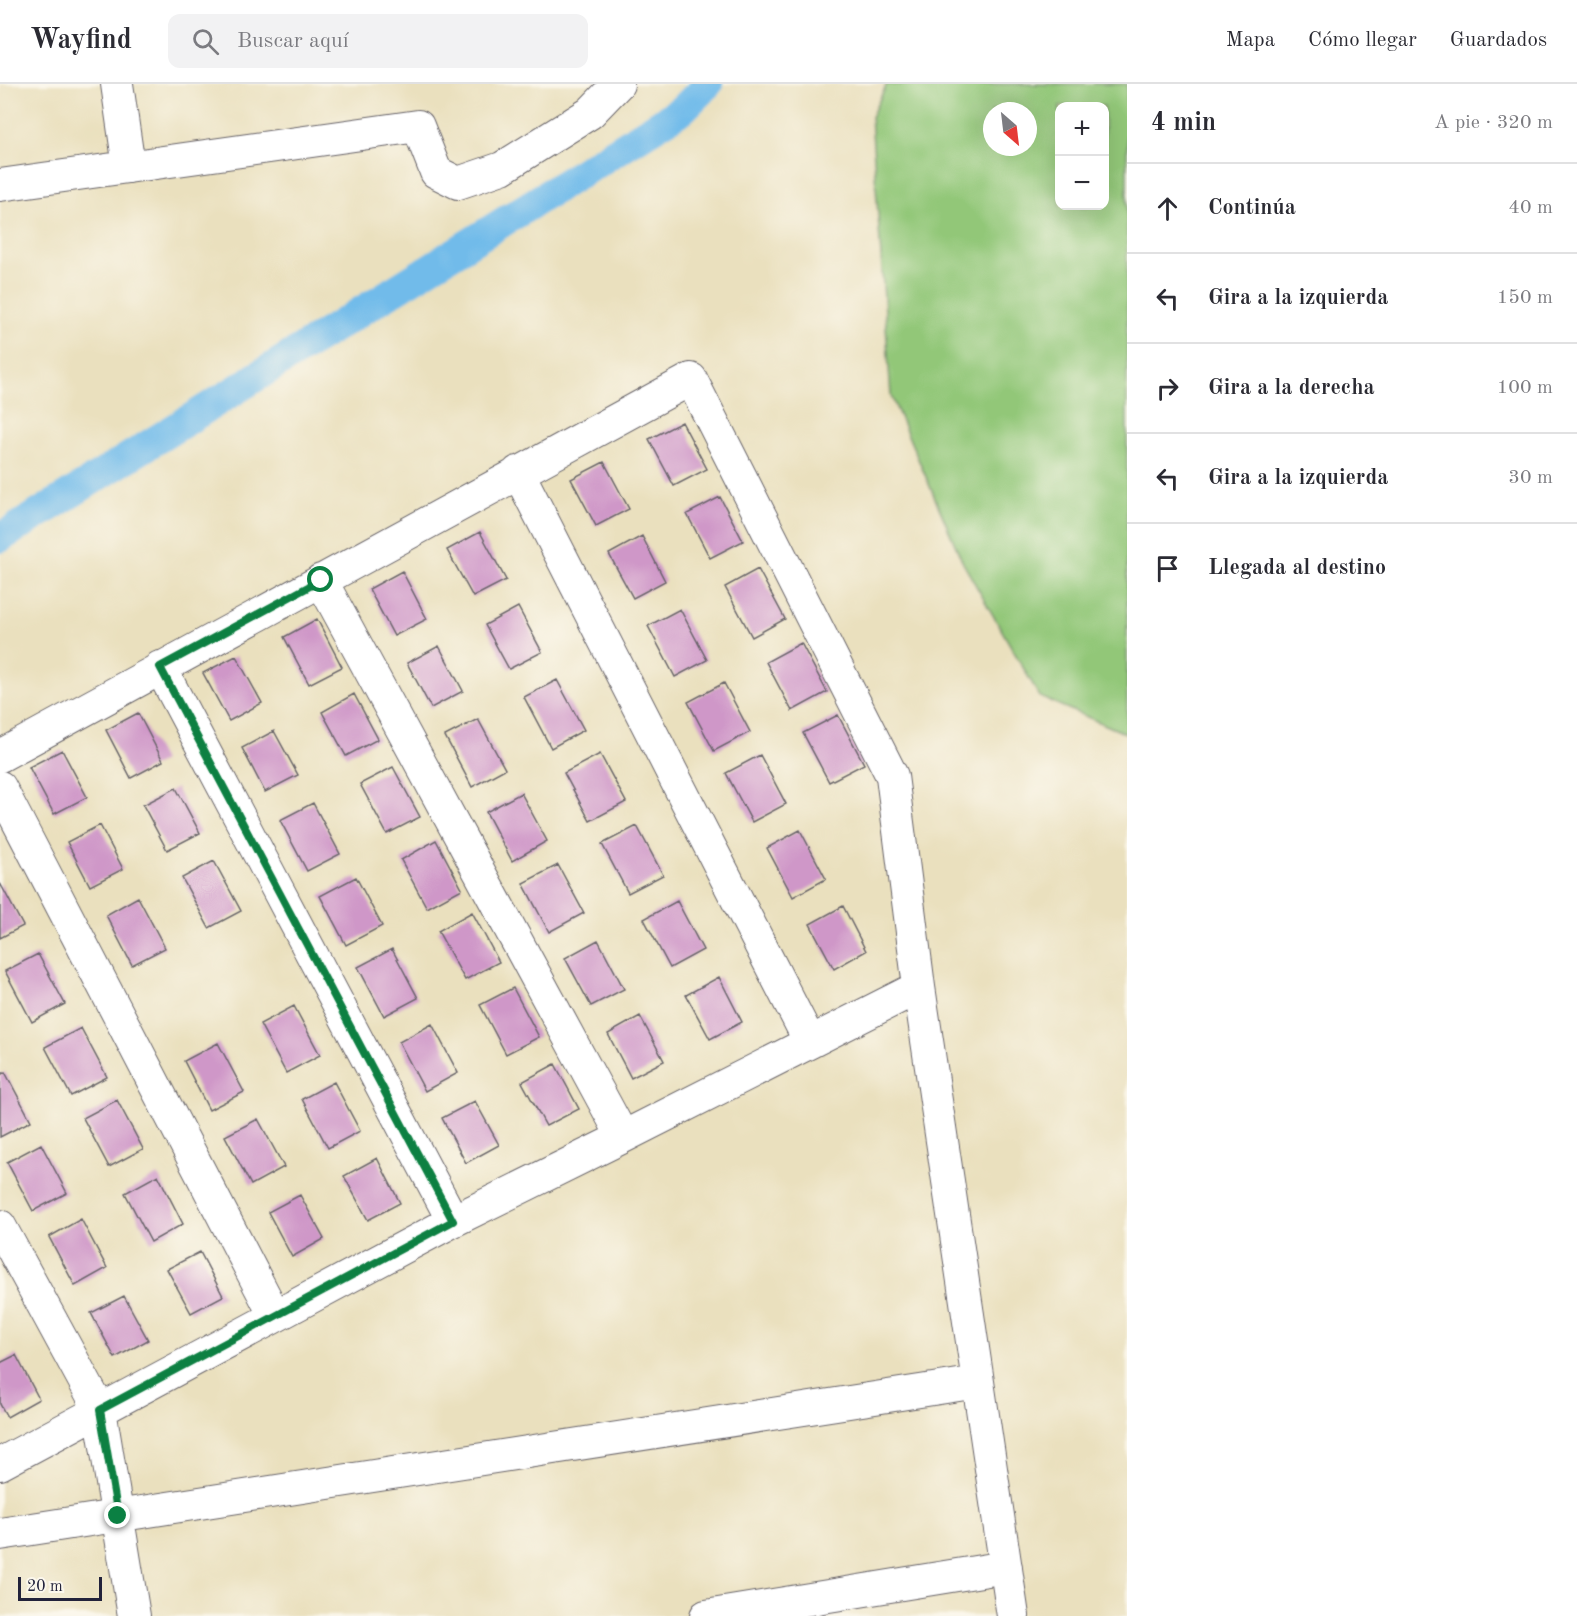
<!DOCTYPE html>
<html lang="es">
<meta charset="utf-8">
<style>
:root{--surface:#fff;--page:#f2f2f3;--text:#2b2b33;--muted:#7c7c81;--line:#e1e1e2}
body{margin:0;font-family:"Old Standard TT",serif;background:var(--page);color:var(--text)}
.controls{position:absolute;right:18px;top:18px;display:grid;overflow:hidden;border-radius:12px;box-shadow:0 6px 24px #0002}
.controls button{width:54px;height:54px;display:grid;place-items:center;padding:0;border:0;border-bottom:2px solid var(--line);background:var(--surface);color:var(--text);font:30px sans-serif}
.compass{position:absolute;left:983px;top:18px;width:54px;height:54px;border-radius:50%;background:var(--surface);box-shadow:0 6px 24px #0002;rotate:152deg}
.scale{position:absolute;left:18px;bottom:15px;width:84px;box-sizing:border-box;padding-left:6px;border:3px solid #22223b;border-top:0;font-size:16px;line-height:21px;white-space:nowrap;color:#22223b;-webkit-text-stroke:4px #fbf7ec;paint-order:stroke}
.stop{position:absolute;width:18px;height:18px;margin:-14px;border:4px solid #0b8043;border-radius:50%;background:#fff}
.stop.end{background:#0b8043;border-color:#fff;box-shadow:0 2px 6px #0008}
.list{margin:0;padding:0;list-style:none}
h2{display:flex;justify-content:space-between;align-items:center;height:78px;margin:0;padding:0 24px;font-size:26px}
h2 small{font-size:20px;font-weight:400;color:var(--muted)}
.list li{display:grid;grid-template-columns:39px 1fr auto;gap:18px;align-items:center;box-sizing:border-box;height:90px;padding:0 24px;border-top:2px solid var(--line)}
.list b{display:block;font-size:22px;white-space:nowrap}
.list em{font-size:20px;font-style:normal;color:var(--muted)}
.icon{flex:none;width:33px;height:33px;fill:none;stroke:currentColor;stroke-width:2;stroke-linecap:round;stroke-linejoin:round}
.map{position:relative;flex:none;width:1127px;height:1532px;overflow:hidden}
header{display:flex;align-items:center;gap:36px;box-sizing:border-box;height:84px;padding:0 30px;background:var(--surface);border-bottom:2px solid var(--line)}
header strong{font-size:28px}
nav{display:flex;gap:33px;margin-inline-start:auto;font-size:21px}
.search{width:420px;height:54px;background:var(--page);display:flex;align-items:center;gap:15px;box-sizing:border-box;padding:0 21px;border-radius:12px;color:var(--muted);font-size:22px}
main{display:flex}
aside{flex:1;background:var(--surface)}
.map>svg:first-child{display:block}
.green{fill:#92c778;stroke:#5a745a;stroke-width:1.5;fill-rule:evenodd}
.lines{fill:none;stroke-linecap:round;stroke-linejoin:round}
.canal{stroke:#71bbea;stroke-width:30}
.building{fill:#cf97c8}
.minor-casing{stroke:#686469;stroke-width:34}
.minor{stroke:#fff;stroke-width:32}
.route{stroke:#0b8043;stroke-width:8}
</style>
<header>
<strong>Wayfind</strong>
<div class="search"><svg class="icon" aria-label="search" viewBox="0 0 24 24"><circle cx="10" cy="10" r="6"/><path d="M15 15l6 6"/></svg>Buscar aquí</div>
<nav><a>Mapa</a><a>Cómo llegar</a><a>Guardados</a></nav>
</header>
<main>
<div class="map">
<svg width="1127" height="1532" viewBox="0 0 1127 1532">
<rect width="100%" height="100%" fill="#fbf7ec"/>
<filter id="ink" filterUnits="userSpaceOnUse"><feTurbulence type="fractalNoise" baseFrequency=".0167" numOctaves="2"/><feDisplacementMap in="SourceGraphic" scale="12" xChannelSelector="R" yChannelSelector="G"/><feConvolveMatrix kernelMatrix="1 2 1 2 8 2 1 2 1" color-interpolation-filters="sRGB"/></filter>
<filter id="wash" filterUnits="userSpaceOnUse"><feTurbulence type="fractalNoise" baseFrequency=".008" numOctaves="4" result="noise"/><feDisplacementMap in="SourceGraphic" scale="24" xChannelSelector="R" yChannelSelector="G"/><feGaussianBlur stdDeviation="1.35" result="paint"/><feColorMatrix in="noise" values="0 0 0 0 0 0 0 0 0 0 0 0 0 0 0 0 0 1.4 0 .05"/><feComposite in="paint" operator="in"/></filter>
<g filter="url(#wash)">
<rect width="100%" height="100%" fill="#eae0be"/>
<path class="green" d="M887,0H1127V650L1040,613L963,479L891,312L871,33ZM1060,22H1104V122H1060ZM992,27H1028V63H992Z"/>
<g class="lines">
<path class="canal" d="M0,454L683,25L708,0"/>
</g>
<g id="blocks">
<path class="building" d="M682,338L707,385L674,402L649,355Z
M604,378L629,425L596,442L571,395Z
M720,413L743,457L710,474L687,430Z
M480,448L506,496L473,513L447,466Z
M642,452L665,497L633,514L609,470Z
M758,485L785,535L752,553L725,503Z
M402,487L427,535L394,552L369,505Z
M518,523L542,568L509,585L485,541Z
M680,525L707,576L675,593L648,542Z
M317,535L342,583L309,600L284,553Z
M801,559L827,608L792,627L766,578Z
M439,562L463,607L431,624L407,579Z
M236,572L262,619L229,637L203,589Z
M557,596L584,646L551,664L524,613Z
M724,599L750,648L714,667L688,618Z
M354,610L378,655L346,672L322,628Z
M138,629L163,677L131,694L106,646Z
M838,631L864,680L829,698L803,649Z
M478,635L505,685L472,703L445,652Z
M274,647L298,691L265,708L242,664Z
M62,666L87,713L54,730L29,683Z
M600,670L626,718L590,737L564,689Z
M760,671L786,720L752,738L726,689Z
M393,683L420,733L387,750L360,700Z
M176,704L200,749L167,766L143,721Z
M521,709L547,757L512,777L486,728Z
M313,719L340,770L307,787L280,736Z
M100,741L123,785L90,802L67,758Z
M637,742L663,791L628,809L602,760Z
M800,746L826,795L793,813L767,764Z
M436,756L462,805L427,824L401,776Z
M214,777L241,827L209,844L182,794Z
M558,781L584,829L549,848L523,799Z
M356,793L382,842L346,861L320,812Z
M0,799L23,842L0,854Z
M138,813L165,864L132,881L106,831Z
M677,817L703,866L670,884L644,835Z
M843,822L866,867L834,885L810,840Z
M472,828L499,878L465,896L438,847Z
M598,856L624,905L591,922L565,874Z
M392,865L418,914L384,932L358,883Z
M38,870L65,920L32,938L5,887Z
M719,893L742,938L710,955L686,911Z
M513,904L539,953L506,970L480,921Z
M294,922L320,971L286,989L260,940Z
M640,932L664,977L631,994L608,950Z
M432,940L458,989L425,1007L399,958Z
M81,944L107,993L71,1012L45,963Z
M218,959L244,1008L209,1026L184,977Z
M555,980L579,1025L546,1042L522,998Z
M5,988L31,1037L0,1053V991Z
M334,998L360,1047L328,1064L302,1015Z
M117,1016L143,1065L109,1083L83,1034Z
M475,1017L499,1061L466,1079L442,1034Z
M258,1035L284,1083L251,1101L225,1052Z
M41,1060L67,1109L33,1127L7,1078Z
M377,1074L400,1119L368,1136L344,1092Z
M158,1091L183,1140L151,1158L125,1109Z
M300,1111L324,1155L292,1173L268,1128Z
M81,1135L107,1184L75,1202L49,1153Z
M200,1168L223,1212L191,1229L167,1185Z
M124,1212L148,1256L115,1274L91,1229Z
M16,1271L39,1315L7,1333L0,1320V1279Z"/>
</g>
</g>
<g filter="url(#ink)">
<use href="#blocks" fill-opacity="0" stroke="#686469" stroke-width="1.5"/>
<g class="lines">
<defs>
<path id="minor" d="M117,0L129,83
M0,101L418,42L436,88L458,99L502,84L590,29L618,0
M518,388L810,958
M321,496L623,1053
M160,583L453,1137
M0,672L691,295L892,692L919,903L1013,1532
M0,703L275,1232
M0,1142L100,1326L134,1532
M0,1380L453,1137L623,1053L919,903
M0,1450L978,1298
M706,1532L1006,1483"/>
</defs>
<use href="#minor" class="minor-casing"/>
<use href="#minor" class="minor"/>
</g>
</g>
<g class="lines" filter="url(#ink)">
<path class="route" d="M118,1432L100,1326L453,1137L160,583L321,496"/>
</g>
</svg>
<div class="controls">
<button>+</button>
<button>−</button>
</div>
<svg class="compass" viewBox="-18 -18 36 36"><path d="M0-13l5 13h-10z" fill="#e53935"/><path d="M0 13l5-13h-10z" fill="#7c7c81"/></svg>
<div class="scale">20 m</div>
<div class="stop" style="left:321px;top:496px"></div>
<div class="stop end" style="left:118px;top:1432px"></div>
</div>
<aside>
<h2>4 min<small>A pie · 320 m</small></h2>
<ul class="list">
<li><svg class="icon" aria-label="ahead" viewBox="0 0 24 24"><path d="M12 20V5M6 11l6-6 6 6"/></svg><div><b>Continúa</b></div><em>40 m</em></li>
<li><svg class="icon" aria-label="left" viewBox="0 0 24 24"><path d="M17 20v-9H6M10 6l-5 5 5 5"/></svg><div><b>Gira a la izquierda</b></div><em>150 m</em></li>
<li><svg class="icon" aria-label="right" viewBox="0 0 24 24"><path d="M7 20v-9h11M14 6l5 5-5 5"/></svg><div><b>Gira a la derecha</b></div><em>100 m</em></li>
<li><svg class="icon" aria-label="left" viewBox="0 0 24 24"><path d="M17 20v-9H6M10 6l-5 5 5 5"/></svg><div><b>Gira a la izquierda</b></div><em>30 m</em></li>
<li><svg class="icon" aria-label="arrive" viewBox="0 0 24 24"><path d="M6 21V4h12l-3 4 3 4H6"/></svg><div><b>Llegada al destino</b></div></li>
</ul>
</aside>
</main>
